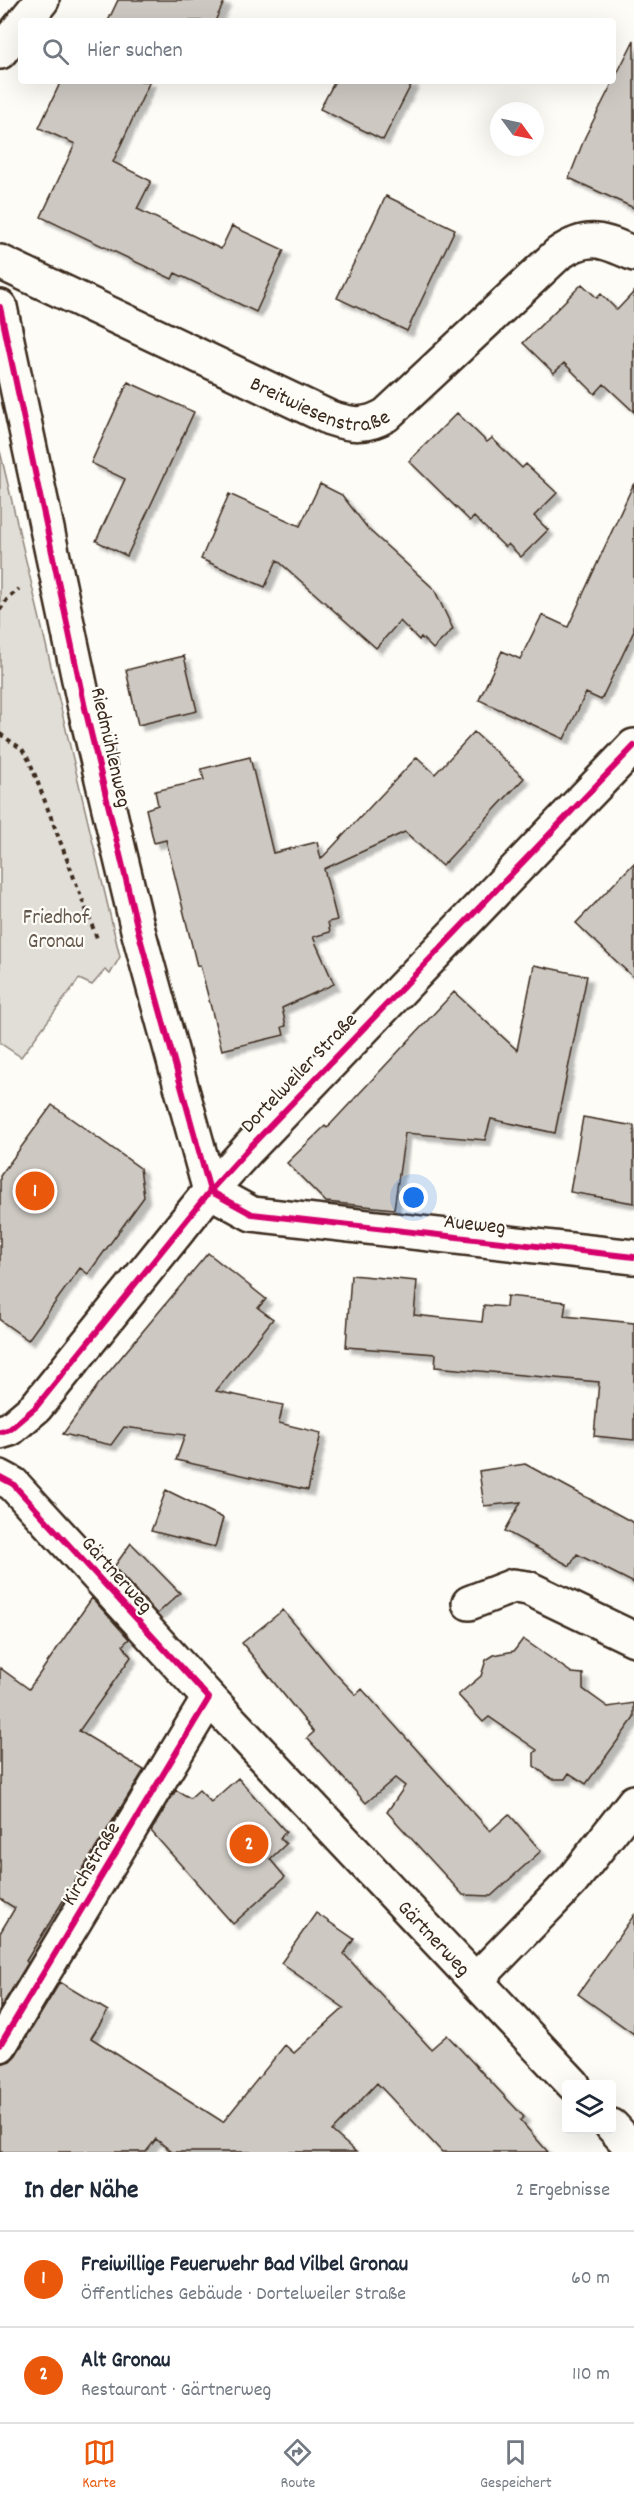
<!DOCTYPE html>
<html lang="de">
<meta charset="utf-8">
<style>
:root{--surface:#fff;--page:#f2f2f3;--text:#1f2937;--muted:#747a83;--line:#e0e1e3;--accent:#ea580c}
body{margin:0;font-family:Dekko,sans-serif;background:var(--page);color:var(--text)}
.controls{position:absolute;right:18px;bottom:18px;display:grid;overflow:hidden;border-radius:6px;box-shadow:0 6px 24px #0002}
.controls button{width:54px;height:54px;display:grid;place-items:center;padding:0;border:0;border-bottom:2px solid var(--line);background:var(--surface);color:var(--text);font:30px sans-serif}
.compass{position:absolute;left:490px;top:102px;width:54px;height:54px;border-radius:50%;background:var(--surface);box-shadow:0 6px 24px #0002;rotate:123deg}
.you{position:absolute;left:414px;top:1198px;width:21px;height:21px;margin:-15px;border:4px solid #fff;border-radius:50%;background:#1a73e8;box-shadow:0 0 0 9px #1a73e833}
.badge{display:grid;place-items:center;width:39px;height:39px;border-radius:50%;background:var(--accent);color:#fff;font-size:20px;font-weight:700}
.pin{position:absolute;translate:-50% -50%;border:3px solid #fff;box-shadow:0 2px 6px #0006}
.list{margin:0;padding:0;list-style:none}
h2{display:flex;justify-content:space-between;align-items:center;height:78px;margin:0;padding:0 24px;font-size:26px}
h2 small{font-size:20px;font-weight:400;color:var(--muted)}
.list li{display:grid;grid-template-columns:39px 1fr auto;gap:18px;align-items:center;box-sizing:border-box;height:96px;padding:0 24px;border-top:2px solid var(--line)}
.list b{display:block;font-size:22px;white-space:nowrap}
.list p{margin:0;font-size:20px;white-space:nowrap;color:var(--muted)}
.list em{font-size:20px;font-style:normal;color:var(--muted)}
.icon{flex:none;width:33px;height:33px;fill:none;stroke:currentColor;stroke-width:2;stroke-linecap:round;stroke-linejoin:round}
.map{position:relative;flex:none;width:634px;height:2152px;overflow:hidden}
.search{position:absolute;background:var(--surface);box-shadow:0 6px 24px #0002;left:18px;right:18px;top:18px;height:66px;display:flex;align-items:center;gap:15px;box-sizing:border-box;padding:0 21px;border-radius:6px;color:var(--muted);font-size:22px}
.sheet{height:270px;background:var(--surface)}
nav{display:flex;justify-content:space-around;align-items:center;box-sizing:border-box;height:84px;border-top:2px solid var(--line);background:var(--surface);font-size:16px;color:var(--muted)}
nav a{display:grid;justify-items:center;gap:3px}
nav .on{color:var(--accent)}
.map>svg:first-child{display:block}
.green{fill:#e1ded7;stroke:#8e847a;stroke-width:1.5}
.building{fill:#cdc8c2;stroke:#3b2a1e;stroke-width:1.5;filter:url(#shadow)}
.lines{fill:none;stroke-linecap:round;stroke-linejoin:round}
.minor-casing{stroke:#3b2a1e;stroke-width:38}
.path{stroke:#3b2a1e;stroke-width:4;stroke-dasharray:4.5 4.5;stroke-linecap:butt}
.minor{stroke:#fdfcf7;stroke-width:33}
.cycleway-casing{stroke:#fdfcf7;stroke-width:10}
.cycleway{stroke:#d6006c;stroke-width:6}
.labels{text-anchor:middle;stroke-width:4.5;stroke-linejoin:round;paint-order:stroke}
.street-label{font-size:21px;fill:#3b2a1e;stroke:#fdfcf7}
.park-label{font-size:21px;fill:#64574c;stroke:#fdfcf7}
</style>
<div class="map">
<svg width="634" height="2152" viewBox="0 0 634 2152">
<defs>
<filter id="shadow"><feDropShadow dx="5.5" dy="5.5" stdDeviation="1.5" flood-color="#0004"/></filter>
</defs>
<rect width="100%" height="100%" fill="#fdfcf7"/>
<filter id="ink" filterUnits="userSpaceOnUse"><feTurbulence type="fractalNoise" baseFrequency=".0167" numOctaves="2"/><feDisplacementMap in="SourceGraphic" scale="12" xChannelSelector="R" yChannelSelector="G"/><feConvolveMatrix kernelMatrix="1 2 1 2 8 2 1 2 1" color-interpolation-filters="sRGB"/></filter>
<g filter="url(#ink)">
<path class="green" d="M0,451L120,957L110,974L105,970L92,985L79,979L21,1057L0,1043Z"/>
<path class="building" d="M118,0H225L215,21H108Z
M634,40V208L569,178L585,137Z
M61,81H150L113,162L151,181L137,209L221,249L232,226L284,250L256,312L175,273L172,279L41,217L75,144L39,128Z
M335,81H413L383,140L320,109Z
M386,196L455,229L407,331L337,298Z
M582,284L597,298L601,294L617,310L634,292V412L604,384L595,394L564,363L554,373L523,343Z
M128,382L194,412L127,556L96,541L125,479L91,463Z
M457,413L487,442L492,438L522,468L526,464L557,493L534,516L548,530L521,557L508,544L505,547L474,517L470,521L409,461Z
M634,483V631L601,700L586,693L564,739L479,700L502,651L520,659L542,615L568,627Z
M320,484L342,495L369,530L434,589L453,629L433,649L421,637L419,640L400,621L376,648L277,560L265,587L201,559L229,494L300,526Z
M184,656L197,711L138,725L126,670Z
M474,732L524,778L442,866L405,832L324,869L337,920L328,922L330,932L313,937L334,984L282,1008L286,1026L282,1027L284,1035L222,1050L200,965L197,966L166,840L154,843L146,809L158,805L155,791L204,780L201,769L250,757L273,853L317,842L321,859L417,757L435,774Z
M634,863V978L576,923Z
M534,965L587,976L555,1133L491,1119L485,1140L405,1133L394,1209L326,1202L287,1163L325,1126L327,1128L454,992L517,1050Z
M52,1105L140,1168L144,1197L88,1274L80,1268L28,1340L0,1320V1176Z
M583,1117L634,1126V1203L570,1192Z
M208,1253L266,1299L258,1308L273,1319L216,1391L283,1405L279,1423L321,1433L308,1490L176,1460L185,1435L124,1427L111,1445L63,1434L98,1385Z
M351,1275L417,1281L414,1315L482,1322L484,1305L506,1307L507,1296L566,1302L564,1316L634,1323V1440L594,1436L599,1382L435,1367L436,1354L346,1347Z
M525,1464L634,1523V1583L577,1554L570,1566L505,1531L521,1502L484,1506L479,1471Z
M166,1490L223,1518L215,1547L151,1531Z
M131,1543L180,1593L157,1614L114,1567Z
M92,1598L129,1639L123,1645L131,1657L79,1731L144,1770L26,1961L28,1963L0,2009V1933L15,1908L0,1899V1668L29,1689Z
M283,1610L333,1671L356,1695L362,1689L490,1831L509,1814L541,1851L491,1896L463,1895L387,1812L405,1786L395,1778L366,1803L307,1738L314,1732L242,1643Z
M523,1639L572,1673L583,1674V1689L608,1707L634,1703V1718L586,1784L569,1773L565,1779H552L534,1766V1753L537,1750L489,1717L483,1722L458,1695L481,1676L486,1660L494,1655L514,1651Z
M238,1778L286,1832L280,1838L286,1844L270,1859L285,1877L233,1924L151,1831L176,1790L190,1798L199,1790L211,1802Z
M316,1913L354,1939L344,1954L431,2049L447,2035L524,2117L520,2120L548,2152H442L377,2083L332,2131L356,2152H172L156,2139L146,2152H0V2064L10,2061L16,2055L60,1982L108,2011L91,2038L223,2122L285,2045L294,2053L344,2008L281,1963Z
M634,1915V2034L578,1994Z"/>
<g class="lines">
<defs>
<g id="minor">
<path d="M25,21L42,0"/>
<path d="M0,52L21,26"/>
<path id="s1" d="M0,262L330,418C351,425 366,427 386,415L558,254C588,233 603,240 634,254"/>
<path d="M0,307L85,708L139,934L210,1191L252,1214L634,1257"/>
<path d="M0,1432L10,1429L36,1407L210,1191L249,1148L634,746"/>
<path id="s2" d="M0,1477L13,1484L209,1698L573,2084"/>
<path d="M469,1603L513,1586L528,1588L634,1639"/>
<path d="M476,1980L572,1881L634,1802"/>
<path d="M0,2045L209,1698"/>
<path d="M612,2126L634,2150"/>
</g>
</defs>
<use href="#minor" class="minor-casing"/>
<path class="path" d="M0,610L8,598L19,589
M0,734L22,749L30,762L98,941"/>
<use href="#minor" class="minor"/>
<defs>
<path id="cycleway" d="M0,307L85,708L139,934L210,1191L252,1214L634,1257
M0,1432L10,1429L36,1407L210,1191L249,1148L634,746
M0,1477L13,1484L209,1698L0,2045"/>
</defs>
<use href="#cycleway" class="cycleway-casing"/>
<use href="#cycleway" class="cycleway"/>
</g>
</g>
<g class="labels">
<g class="street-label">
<text dy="7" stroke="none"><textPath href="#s1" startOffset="352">Breitwiesenstraße</textPath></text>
<text transform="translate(112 747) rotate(77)" y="7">Riedmühlenweg</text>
<text transform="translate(298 1072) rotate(-46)" y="7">Dortelweiler Straße</text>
<text transform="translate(475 1223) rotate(6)" y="7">Aueweg</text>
<text transform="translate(118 1574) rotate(48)" y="7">Gärtnerweg</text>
<text transform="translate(90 1863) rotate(-59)" y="7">Kirchstraße</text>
<text dy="7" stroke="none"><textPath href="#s2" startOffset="634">Gärtnerweg</textPath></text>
</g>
<g class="park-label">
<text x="56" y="923">Friedhof<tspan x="56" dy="24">Gronau</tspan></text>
</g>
</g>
</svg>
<div class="controls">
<button><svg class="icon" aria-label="layers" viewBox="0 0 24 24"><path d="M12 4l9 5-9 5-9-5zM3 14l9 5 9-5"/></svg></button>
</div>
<svg class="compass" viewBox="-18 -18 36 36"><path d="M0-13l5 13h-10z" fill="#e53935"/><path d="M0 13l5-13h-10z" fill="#747a83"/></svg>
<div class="you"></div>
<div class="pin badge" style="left:35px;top:1191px">1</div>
<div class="pin badge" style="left:249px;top:1844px">2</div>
<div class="search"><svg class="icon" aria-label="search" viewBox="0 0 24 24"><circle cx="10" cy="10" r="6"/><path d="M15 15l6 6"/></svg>Hier suchen</div>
</div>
<section class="sheet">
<h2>In der Nähe<small>2 Ergebnisse</small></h2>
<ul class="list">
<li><span class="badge">1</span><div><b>Freiwillige Feuerwehr Bad Vilbel Gronau</b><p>Öffentliches Gebäude · Dortelweiler Straße</p></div><em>60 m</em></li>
<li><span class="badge">2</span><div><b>Alt Gronau</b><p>Restaurant · Gärtnerweg</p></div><em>110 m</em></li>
</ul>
</section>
<nav>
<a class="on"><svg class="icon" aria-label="map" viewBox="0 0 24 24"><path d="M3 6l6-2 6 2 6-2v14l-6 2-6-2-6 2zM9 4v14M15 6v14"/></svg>Karte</a>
<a><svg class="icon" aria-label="directions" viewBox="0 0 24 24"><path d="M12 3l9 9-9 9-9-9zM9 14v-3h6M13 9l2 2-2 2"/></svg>Route</a>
<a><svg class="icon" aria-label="saved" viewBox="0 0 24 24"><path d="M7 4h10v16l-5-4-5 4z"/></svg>Gespeichert</a>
</nav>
